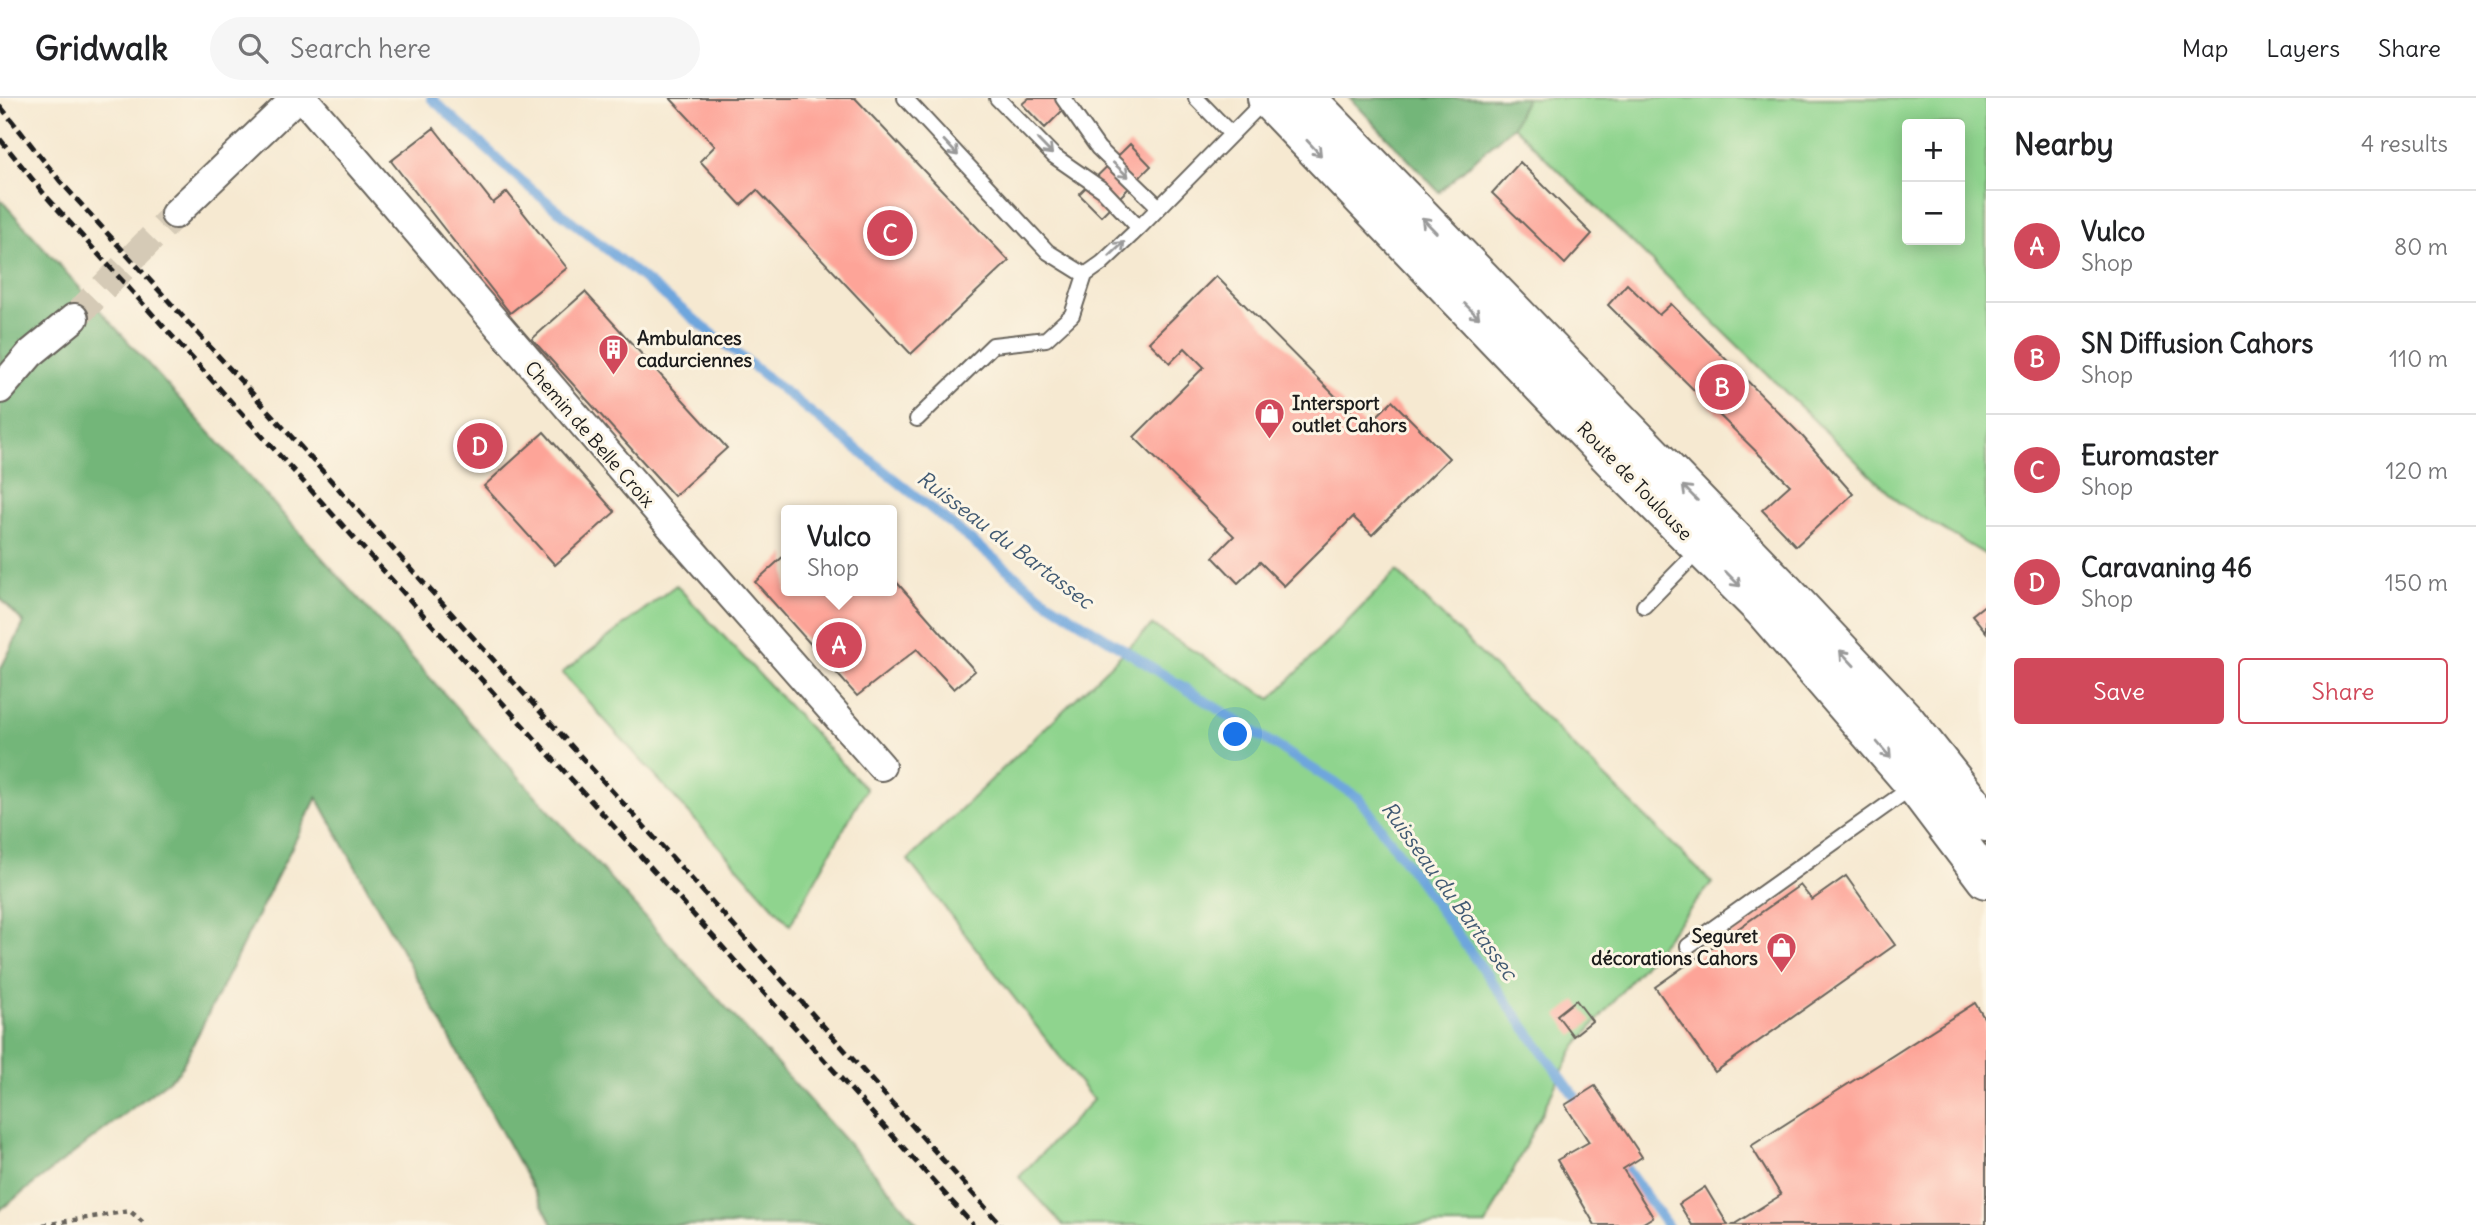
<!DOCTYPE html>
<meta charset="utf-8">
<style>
:root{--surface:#fff;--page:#f6f6f6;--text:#202124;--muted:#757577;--line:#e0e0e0;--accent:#d1495b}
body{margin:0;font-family:Delius,sans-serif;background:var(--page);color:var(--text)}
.controls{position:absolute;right:21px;top:21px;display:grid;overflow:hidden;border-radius:7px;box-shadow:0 4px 18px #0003}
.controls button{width:63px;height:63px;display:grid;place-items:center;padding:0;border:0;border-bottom:2px solid var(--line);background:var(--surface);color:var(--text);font:35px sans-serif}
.you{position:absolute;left:1236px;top:637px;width:24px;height:24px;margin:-18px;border:5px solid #fff;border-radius:50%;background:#1a73e8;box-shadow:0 0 0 10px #1a73e833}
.badge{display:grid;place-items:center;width:46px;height:46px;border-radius:50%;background:var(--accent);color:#fff;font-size:23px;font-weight:700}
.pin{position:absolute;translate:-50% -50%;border:4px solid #fff;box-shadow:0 2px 7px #0006}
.popup{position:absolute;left:781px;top:407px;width:116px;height:91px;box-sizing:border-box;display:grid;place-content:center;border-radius:7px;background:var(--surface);filter:drop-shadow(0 2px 5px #0005);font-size:23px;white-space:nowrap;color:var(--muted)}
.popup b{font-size:26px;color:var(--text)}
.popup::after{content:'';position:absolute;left:50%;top:100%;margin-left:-14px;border:14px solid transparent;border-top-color:var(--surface)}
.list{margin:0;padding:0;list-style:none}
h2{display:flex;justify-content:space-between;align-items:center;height:91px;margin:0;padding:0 28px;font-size:30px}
h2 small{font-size:23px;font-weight:400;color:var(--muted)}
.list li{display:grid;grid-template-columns:46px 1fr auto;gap:21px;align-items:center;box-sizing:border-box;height:112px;padding:0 28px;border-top:2px solid var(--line)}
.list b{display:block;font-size:26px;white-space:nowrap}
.list p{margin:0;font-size:23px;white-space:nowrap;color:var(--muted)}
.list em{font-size:23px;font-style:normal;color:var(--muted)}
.actions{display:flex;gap:14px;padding:21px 28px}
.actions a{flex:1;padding:16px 0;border:2px solid var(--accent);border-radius:7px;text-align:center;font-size:24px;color:var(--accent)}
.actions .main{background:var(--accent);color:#fff}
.icon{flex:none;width:38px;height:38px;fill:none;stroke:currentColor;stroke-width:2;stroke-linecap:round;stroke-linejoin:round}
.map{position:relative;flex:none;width:1986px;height:1127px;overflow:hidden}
header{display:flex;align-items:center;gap:42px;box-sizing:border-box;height:98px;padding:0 35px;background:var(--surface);border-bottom:2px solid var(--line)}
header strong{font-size:33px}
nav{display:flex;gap:38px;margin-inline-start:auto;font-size:24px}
.search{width:490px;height:63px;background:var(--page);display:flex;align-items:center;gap:18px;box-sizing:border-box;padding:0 24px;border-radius:38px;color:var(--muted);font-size:26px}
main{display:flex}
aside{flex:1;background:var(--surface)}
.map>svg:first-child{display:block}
.green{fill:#8fd48e;stroke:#567855;stroke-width:2;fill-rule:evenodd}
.forest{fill:#73b679;stroke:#48694a;stroke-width:2}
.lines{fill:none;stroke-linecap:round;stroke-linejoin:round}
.stream{stroke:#6ea6dd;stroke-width:10}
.building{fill:#fda498}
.minor-tunnel{stroke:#d5cab6;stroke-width:28;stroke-dasharray:28 14;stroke-linecap:butt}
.service-casing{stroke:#68645b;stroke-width:18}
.minor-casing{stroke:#68645b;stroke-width:32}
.primary-casing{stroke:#68645b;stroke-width:42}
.path{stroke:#68645b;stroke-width:4.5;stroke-dasharray:5 5;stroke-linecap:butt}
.service{stroke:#fff;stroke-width:14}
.minor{stroke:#fff;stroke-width:28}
.primary{stroke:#fff;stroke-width:38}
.rail{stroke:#1c1c1c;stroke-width:5;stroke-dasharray:10 5;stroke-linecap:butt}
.oneway{stroke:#999}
.labels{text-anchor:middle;stroke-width:6;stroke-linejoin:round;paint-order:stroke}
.poi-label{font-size:19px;font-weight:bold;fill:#1c1c1c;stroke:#fcf5e5;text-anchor:start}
.street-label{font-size:19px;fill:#1c1c1c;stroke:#fcf5e5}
.water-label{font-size:21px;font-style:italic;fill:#415a73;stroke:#fcf5e5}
</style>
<header>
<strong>Gridwalk</strong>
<div class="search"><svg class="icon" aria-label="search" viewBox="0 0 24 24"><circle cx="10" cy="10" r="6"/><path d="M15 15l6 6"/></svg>Search here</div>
<nav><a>Map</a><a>Layers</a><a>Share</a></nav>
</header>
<main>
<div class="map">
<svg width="1986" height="1127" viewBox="0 0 1986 1127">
<rect width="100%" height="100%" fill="#fcf5e5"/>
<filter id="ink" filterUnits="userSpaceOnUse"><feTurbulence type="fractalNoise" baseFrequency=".0143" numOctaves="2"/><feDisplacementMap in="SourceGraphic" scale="14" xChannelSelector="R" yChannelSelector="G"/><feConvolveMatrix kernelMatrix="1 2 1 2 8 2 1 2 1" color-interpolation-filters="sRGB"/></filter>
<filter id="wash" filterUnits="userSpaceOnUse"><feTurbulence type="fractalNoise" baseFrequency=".00686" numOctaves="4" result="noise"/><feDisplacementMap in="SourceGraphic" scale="28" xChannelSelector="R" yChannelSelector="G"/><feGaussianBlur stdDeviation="1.57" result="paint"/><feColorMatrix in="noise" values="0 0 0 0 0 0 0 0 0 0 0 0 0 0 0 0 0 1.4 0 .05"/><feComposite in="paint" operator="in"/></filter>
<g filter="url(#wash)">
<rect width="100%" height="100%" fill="#f6e9d1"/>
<path class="green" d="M1526,0H1986V457L1899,405L1513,28ZM1960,26V142H1907V26Z
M1397,473L1712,785L1573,952L1486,1127H1063L1019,1079L1093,1002L908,762L1152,527L1271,601Z
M676,487L866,691L790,827L562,575Z"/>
<path class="forest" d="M1350,0H1526L1513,28L1439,94Z
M0,101L889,1091L919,1127H553L317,699L179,974L0,1112V572L24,525L0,500Z"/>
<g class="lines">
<path class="stream" d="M431,0L525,86L1047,503L1359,700L1576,1000
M1625,1069L1667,1127"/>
</g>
<g id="blocks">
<path class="building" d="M670,0H855L1009,163L911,256L757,92L741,107L700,63L715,48Z
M1029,0H1075L1045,30L1022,6Z
M434,30L493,105L507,94L567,170L510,215L391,63Z
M1130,46L1151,68L1101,118L1079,96Z
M1520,64L1592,136L1565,166L1492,95Z
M1216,178L1366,329L1392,303L1449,360L1372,437L1353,419L1284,488L1260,464L1238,485L1213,459L1234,438L1134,339L1204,269L1185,250L1170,265L1149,244Z
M1627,186L1659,217L1671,206L1803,339L1853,396L1796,448L1762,412L1790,387L1608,207Z
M585,194L727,350L674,398L532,241Z
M544,334L615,414L555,467L484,388Z
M786,456V493H892V479L975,573L954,591L917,551L857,598L755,484Z
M1986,506V534L1972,517Z
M1846,778L1895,847L1715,974L1655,889L1800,787L1812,802Z
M1576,902L1592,923L1573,938L1557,917Z
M1975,905L1986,923V1127H1733L1781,1097L1751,1048Z
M1595,988L1642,1059L1623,1071L1653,1119L1640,1127H1595L1557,1062L1589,1044L1565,1007Z
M1705,1089L1728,1127H1692L1679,1106Z"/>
</g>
</g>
<g filter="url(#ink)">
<use href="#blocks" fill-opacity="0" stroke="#68645b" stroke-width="2"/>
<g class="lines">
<path class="minor-tunnel" d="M74,220L175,116"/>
<defs>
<path id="service" d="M905,0L1048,154L1085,177L1102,165L1139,130L1265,2
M997,0L1054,58L1103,92L1139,130
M1063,0L1098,50L1159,109
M1196,0L1230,35
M917,321L993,247L1046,241L1072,217L1085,177
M1644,508L1699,452
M1688,848L1915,687"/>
<path id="minor" d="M303,0L685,445L881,668
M175,116L296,0
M0,291L30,256L74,220"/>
<path id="primary" d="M1267,0L1620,369L1763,511L1915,687L1986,781
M1306,0L1785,494L1905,622L1986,724"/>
</defs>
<use href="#service" class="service-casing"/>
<use href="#minor" class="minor-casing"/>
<use href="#primary" class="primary-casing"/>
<path class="path" d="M43,1127L130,1113L146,1127"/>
<use href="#service" class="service"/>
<use href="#minor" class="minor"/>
<use href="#primary" class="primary"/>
<path class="rail" d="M0,8L60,83L698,788L1001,1127
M0,41L45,97L973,1127"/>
</g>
<defs><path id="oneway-shaft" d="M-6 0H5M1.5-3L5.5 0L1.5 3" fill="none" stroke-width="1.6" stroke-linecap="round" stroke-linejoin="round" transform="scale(1.75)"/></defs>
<g class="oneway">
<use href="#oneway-shaft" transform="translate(1045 49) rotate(46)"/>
<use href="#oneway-shaft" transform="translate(951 50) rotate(47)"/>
<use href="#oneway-shaft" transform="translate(1314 50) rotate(47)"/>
<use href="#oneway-shaft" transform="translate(1121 72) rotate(43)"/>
<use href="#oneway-shaft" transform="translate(1429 127) rotate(-134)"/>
<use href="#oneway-shaft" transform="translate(1117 151) rotate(-44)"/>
<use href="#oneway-shaft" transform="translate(1472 213) rotate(45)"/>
<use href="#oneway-shaft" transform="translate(1690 395) rotate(-135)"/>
<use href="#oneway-shaft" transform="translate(1733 481) rotate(45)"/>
<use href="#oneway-shaft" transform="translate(1847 560) rotate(-133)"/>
<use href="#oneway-shaft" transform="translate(1884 652) rotate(49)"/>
</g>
</g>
<defs>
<symbol id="building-pin" viewBox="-11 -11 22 30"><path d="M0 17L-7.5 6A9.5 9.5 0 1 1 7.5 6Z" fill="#d1495b" stroke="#fcf5e5"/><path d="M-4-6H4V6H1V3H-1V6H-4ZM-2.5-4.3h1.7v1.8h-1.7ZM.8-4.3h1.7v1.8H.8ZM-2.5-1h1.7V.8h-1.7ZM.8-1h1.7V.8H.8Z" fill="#fff"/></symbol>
<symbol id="shop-pin" viewBox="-11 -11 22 30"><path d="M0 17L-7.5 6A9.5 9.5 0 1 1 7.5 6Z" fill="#d1495b" stroke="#fcf5e5"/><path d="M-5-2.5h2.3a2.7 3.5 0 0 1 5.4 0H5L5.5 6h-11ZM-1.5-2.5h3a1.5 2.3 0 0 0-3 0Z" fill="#fff"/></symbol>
</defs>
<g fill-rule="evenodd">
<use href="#building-pin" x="596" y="234" width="35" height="47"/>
<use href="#shop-pin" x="1252" y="298" width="35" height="47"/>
<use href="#shop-pin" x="1764" y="832" width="35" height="47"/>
</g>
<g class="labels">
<g class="poi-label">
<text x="637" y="247">Ambulances<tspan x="637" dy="22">cadurciennes</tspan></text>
<text x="1292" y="312">Intersport<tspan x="1292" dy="22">outlet Cahors</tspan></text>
<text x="1758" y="845" text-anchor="end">Seguret<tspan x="1758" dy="22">décorations Cahors</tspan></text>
</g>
<g class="street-label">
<text transform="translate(590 336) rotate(49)" y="7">Chemin de Belle Croix</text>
<text transform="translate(1635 383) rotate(46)" y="7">Route de Toulouse</text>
</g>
<g class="water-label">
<text transform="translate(1005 442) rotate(37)" y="7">Ruisseau du Bartassec</text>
<text transform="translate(1449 793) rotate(54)" y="7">Ruisseau du Bartassec</text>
</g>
</g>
</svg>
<div class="controls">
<button>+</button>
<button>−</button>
</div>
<div class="you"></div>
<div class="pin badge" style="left:839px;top:547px">A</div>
<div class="popup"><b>Vulco</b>Shop</div>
<div class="pin badge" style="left:1722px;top:289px">B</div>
<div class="pin badge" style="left:890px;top:135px">C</div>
<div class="pin badge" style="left:480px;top:348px">D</div>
</div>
<aside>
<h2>Nearby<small>4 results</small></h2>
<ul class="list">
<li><span class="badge">A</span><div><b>Vulco</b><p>Shop</p></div><em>80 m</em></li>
<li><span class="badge">B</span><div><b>SN Diffusion Cahors</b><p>Shop</p></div><em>110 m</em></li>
<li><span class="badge">C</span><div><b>Euromaster</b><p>Shop</p></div><em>120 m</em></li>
<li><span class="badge">D</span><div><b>Caravaning 46</b><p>Shop</p></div><em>150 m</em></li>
</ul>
<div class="actions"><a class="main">Save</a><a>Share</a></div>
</aside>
</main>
